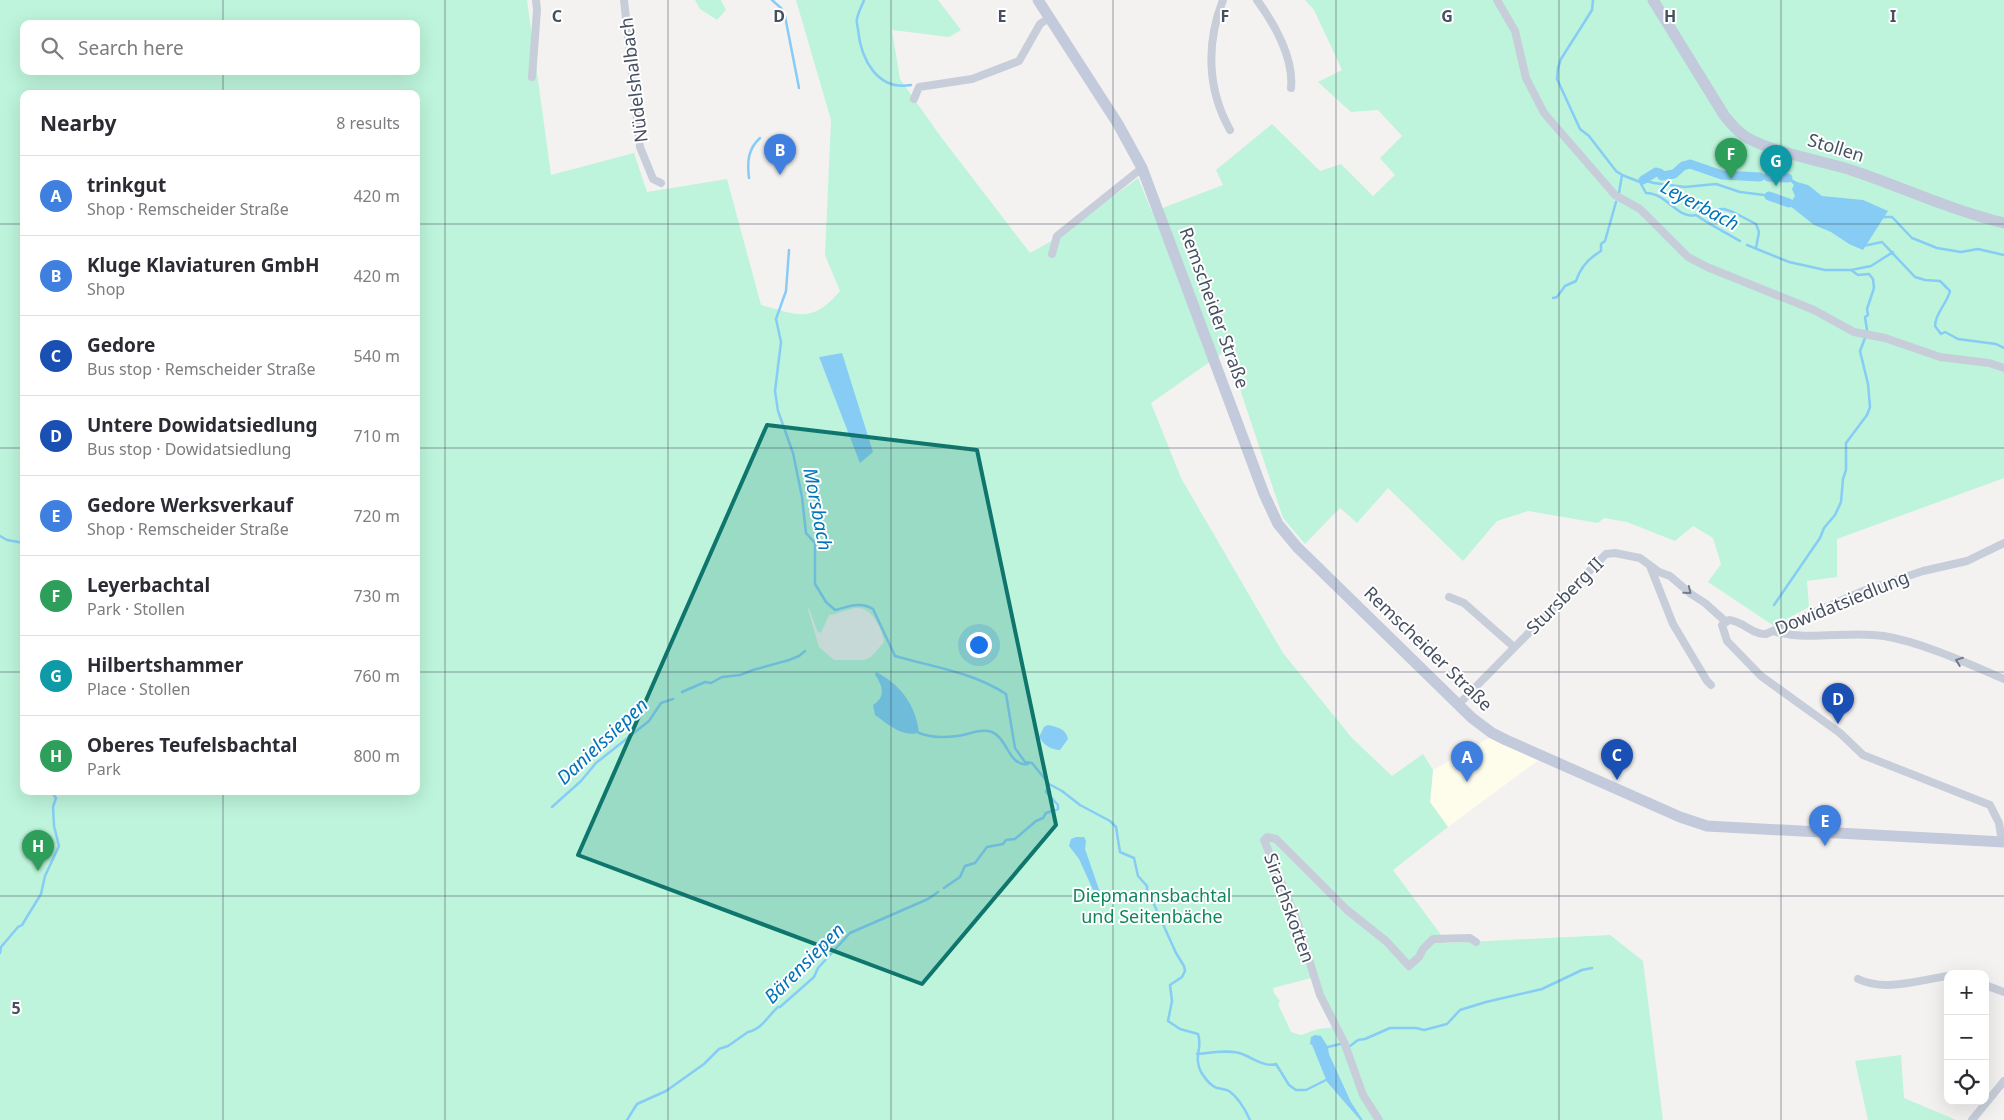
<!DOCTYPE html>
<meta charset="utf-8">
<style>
:root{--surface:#fff;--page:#f7f7f7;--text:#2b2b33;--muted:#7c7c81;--line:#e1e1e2;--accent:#b45309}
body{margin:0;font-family:"Noto Sans",sans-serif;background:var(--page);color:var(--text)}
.controls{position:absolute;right:15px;bottom:15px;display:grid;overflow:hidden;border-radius:10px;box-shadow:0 5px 20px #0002}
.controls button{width:45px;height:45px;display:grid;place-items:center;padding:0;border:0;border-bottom:1px solid var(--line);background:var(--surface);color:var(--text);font:25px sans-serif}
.you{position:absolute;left:978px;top:644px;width:18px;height:18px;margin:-12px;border:4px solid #fff;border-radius:50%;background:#1a73e8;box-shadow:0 0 0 8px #1a73e833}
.badge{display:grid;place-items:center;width:32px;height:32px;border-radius:50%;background:var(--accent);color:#fff;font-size:16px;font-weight:700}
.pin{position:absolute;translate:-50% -41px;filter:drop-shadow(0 1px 2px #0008)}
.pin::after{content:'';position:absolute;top:26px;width:18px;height:15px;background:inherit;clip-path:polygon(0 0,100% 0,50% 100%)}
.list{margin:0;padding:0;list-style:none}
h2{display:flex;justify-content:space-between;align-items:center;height:65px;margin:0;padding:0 20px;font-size:21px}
h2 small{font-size:16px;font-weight:400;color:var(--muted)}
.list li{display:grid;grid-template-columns:32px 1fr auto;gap:15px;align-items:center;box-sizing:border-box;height:80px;padding:0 20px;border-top:1px solid var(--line)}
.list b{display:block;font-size:19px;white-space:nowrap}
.list p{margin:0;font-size:16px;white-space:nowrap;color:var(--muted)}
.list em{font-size:16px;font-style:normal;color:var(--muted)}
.icon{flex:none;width:28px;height:28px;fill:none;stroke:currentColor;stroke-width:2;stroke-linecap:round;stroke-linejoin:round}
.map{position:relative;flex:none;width:2004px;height:1120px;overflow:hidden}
.search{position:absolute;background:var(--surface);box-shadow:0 5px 20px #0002;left:20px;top:20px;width:400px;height:55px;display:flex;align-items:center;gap:12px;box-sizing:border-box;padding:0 18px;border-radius:10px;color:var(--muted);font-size:19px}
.panel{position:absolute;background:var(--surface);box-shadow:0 5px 20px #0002;left:20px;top:90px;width:400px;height:705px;border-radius:10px}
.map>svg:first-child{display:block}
.commercial{fill:#fefceb}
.green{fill:#bdf4db;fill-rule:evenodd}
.water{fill:#86ccf5}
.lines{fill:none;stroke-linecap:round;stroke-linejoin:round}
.stream{stroke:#86ccf5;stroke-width:2.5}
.canal{stroke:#86ccf5;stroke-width:9}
.street{stroke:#c7ceda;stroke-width:8}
.secondary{stroke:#c2cadc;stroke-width:11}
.oneway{stroke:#747c8b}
.marked{fill:#0f766e;fill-opacity:0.2;stroke:#0f766e;stroke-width:4;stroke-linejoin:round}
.grid{fill:none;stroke:#475061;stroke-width:1;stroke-opacity:0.55}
.labels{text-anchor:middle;stroke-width:4;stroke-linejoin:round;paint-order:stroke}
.street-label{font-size:18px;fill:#475061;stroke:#fff}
.park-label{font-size:18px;fill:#0e865e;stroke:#fff}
.water-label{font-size:19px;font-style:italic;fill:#0075bb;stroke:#fff}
.grid-label{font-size:16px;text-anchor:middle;font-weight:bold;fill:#475061;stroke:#fff;stroke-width:4;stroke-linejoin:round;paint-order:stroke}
</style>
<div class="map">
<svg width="2004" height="1120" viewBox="0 0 2004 1120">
<rect width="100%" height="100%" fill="#f4f2f1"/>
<path class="commercial" d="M1491,737L1540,759L1448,827L1430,802L1433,770Z"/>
<path class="green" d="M0,0H527L551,175L634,153L647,192L727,179L761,305C798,315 812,324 840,291L825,255L831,120L796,0H938L961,30L949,37L892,30L900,79L941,137L1030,253L1055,239L1138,178L1152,212L1223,185L1216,170L1272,124L1320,171L1341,164L1373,196L1395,175L1380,158L1402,136L1378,110L1351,112L1318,82L1342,70L1314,10L1305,0H2004V478L1837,539V577L1807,581L1809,607L1774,626L1708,582L1721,564L1713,538L1693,526L1675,541L1627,522L1604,518L1598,523L1528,511L1497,521L1463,561L1388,488L1357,523L1340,508L1305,544L1283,518L1227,350L1151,403L1181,478L1283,653L1352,738L1392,776L1423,754L1433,770L1430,802L1448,827L1393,870L1447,943L1610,935L1643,961L1663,1120H1363L1351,1102L1329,1054L1328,1047L1312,1045L1327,1082L1360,1120H0ZM24,24H416V71H24ZM24,94H416V791H24ZM842,353L861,463L819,357ZM809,608L817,631L821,633L829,615C839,614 847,609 856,608C872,606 882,629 884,642L871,657L864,660H834L819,647L808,609ZM1315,977L1335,1027L1318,1029L1301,1035L1291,1032L1278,1004L1280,1001L1274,993L1273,988Z
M695,0H721L726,10L717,20L700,9Z
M1901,1055L1904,1098L1956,1120H1868L1855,1061Z"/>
<path class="water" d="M1788,177L1797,182L1808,185L1822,196L1863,200L1888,211L1863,250L1849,244L1831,232L1814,225L1789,205L1795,196L1792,189L1794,185L1788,179Z
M842,353L873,452L860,463L819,357Z
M876,672C900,684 916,705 919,733C901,737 888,724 875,715L873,705C886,697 883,686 875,675Z
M1048,725C1058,727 1066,729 1068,739L1060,750C1051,750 1044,745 1039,737L1044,727Z
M1076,837H1084L1086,841L1085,849L1102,898L1099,903L1079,859L1069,846L1071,839Z
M1315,1035L1321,1036L1328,1047L1329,1054L1351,1102L1363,1120H1360L1327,1082L1312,1045L1310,1044L1311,1037Z"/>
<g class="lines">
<path class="stream" d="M772,0L781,8L785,16L799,88
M864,0C862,6 858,12 857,19C856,22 858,27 858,30C861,59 877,91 911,85
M1593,0L1592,10L1561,59L1558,68L1557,79L1580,129L1589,136L1616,171L1622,175L1640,182L1646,193C1667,193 1678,220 1696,215C1710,225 1725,232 1740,241
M749,178C747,161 748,149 760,138
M1640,182L1643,180L1654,183L1685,187L1716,184L1740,192L1764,195
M1676,186L1696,207L1705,210L1724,209L1733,212L1756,224L1759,232L1756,248
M1619,193L1622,175
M1881,217H1892L1912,238L1937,248L1961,252L1978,249L2004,255
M1747,245L1789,262L1825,270H1851L1871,266L1893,252
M1863,246L1882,242L1915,277L1925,280L1940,281L1950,291C1947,304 1935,313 1935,326L1941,334L1945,332L1958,339L1996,344L2004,348
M789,250L786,291L776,319L781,342L775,391L778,411L793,453L802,497L806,533L815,543V584L826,602L835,610C848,607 860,601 873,609L895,656C933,667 972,672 1006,694L1015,748L1025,762L1032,763L1049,784L1062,791L1080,805L1110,821L1116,827L1120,852L1134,858L1138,876L1147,886V894L1153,902L1176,953L1184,966L1185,971L1182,977L1170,985L1172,1001L1168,1021L1180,1029L1198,1034C1203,1048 1193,1056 1201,1072C1205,1078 1210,1086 1217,1088C1221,1089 1225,1089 1229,1091C1239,1098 1245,1109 1250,1120
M1851,270L1858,275L1869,274L1873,279L1874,288L1867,309L1868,315L1865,317L1867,330
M1553,298L1557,297L1565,286L1576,281C1580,268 1589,258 1601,251V244L1605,241L1616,202
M0,536L7,540L24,543
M1774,605L1820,538L1824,528L1835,515L1841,502L1843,479L1846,470V443L1867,415L1870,407L1868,384L1860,351L1865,338
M682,692L705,682L711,683L722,677L740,675L753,670L789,660L799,656L805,651
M919,733C932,738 943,738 957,736C968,735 981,728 992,732C1008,739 1009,767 1028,764
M552,807L581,781L596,763L649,721L661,703L673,699
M944,888L960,877L965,866L975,863L987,847L1003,844L1006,840L1015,839L1036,821L1043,818L1046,813L1058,809V805L1046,792L1049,784
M0,953L1,947L18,927L22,925L41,894L45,876L59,846L54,826L53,807L56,798L53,794L54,791
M1350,1046L1358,1040L1365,1039L1390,1028H1416L1424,1030L1447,1024L1460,1010L1486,1002L1542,989L1582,970L1592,968
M1328,1047L1340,1044
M1197,1054C1209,1053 1231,1049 1242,1054C1251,1057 1266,1068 1276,1064L1289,1085L1296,1090H1306L1326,1080
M627,1120L637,1104L666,1091L704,1064L719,1049L728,1046L748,1032C761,1030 768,1016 778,1007H780L814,977L818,968L850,933L928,899L938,892"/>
<path class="canal" d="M1768,177L1788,178
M1643,180L1656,172L1660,173L1662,176L1674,174L1683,166L1690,164L1722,175L1760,177
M1769,196L1789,203"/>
<path class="street" d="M624,0L640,147L653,179L661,183
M1223,0C1206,43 1207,89 1230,130
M1257,0C1274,23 1294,58 1291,88
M1497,0L1515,31L1526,78L1544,113L1615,195L1640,209L1688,257L1707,267L1814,310L1854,332L1885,338L1940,357L1989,363L2004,368
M532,77L537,10L536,0
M914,99L919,87L972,79L1019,61L1040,24L1049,18
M1052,254L1057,236L1142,168
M1650,566L1673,624L1707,681L1711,685
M1449,597L1464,603L1514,647
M1773,631C1809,642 1847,630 1884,636C1921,642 1969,664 2004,679
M1458,705L1606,554L1615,553L1640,558L1659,572L1670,576L1691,594L1705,603L1725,621
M2002,842L1999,823L1990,805L1863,755L1840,733L1761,676L1727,641L1722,625L1729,620C1743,621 1752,635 1766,634L1863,591L1923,571L1967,561L2004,543
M1858,979C1885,992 1919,980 1948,976
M1985,985L2004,992
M1379,1120L1363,1095L1344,1042L1320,995L1297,921L1264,840L1267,837L1276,839L1347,910L1386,941L1409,966L1419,957L1423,949L1433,939L1470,938L1476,942
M1972,1120L2004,1081"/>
<path class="secondary" d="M1038,0L1118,124L1142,168L1264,494L1278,524L1297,547L1472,718L1492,733L1506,740L1680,817L1707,826L2004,842
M1653,0L1724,115C1730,123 1737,131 1746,137C1771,152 1818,160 1848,169C1900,186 1950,210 2004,223"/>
</g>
<defs><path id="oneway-chevron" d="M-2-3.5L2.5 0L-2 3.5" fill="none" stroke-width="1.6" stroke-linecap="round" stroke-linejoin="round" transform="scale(1.25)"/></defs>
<g class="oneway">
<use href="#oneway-chevron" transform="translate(1688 591) rotate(39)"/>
<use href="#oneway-chevron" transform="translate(1959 661) rotate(-159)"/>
</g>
<path class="marked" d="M767,425L977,450L1056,825L922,984L578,855Z"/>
<path class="grid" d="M223,0V24M445,0V1120M668,0V1120M891,0V1120M1113,0V1120M1336,0V1120M1559,0V1120M1781,0V1120M223,71V94M0,224H24M416,224H2004M0,448H24M416,448H2004M0,672H24M416,672H2004M223,791V1120M0,896H2004"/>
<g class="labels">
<g class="street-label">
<text transform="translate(634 80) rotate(-97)" y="6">Nüdelshalbach</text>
<text transform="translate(1836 148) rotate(17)" y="6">Stollen</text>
<text transform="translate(1214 308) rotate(70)" y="6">Remscheider Straße</text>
<text transform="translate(1565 596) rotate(-45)" y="6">Stursberg II</text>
<text transform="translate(1842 603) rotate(-22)" y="6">Dowidatsiedlung</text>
<text transform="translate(1428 649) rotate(44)" y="6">Remscheider Straße</text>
<text transform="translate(1289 908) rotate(70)" y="6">Sirachskotten</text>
</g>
<g class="park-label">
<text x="1152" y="902">Diepmannsbachtal<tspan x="1152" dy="21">und Seitenbäche</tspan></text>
</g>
<g class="water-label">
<text transform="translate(1700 205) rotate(28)" y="7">Leyerbach</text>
<text transform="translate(818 509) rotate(79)" y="7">Morsbach</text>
<text transform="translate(602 741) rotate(-43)" y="7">Danielssiepen</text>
<text transform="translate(804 963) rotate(-45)" y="7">Bärensiepen</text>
</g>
</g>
<g class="grid-label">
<text x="557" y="22">C</text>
<text x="779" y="22">D</text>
<text x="1002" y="22">E</text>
<text x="1225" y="22">F</text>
<text x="1447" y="22">G</text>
<text x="1670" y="22">H</text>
<text x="1893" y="22">I</text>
<text x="16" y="1014">5</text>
</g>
</svg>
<div class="controls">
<button>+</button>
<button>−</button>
<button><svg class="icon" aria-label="locate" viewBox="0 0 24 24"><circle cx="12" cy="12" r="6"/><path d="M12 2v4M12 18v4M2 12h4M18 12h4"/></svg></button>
</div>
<div class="you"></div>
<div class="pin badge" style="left:1467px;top:782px;background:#3f7fe0">A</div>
<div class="pin badge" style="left:780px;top:175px;background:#3f7fe0">B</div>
<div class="pin badge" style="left:1617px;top:780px;background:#1a4fb4">C</div>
<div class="pin badge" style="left:1838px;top:724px;background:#1a4fb4">D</div>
<div class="pin badge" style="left:1825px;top:846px;background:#3f7fe0">E</div>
<div class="pin badge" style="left:1731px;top:179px;background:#2e9e5b">F</div>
<div class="pin badge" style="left:1776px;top:186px;background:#0f9aa8">G</div>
<div class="pin badge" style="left:38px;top:871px;background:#2e9e5b">H</div>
<div class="search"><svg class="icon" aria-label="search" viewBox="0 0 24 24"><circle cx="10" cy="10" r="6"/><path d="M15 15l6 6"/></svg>Search here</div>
<section class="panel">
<h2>Nearby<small>8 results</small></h2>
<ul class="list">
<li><span class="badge" style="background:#3f7fe0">A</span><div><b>trinkgut</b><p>Shop · Remscheider Straße</p></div><em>420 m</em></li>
<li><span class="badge" style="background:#3f7fe0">B</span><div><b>Kluge Klaviaturen GmbH</b><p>Shop</p></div><em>420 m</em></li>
<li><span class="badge" style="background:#1a4fb4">C</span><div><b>Gedore</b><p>Bus stop · Remscheider Straße</p></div><em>540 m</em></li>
<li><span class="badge" style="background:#1a4fb4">D</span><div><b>Untere Dowidatsiedlung</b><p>Bus stop · Dowidatsiedlung</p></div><em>710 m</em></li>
<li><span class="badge" style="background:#3f7fe0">E</span><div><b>Gedore Werksverkauf</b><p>Shop · Remscheider Straße</p></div><em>720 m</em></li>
<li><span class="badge" style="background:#2e9e5b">F</span><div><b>Leyerbachtal</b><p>Park · Stollen</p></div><em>730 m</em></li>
<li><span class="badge" style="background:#0f9aa8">G</span><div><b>Hilbertshammer</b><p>Place · Stollen</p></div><em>760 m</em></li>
<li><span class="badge" style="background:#2e9e5b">H</span><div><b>Oberes Teufelsbachtal</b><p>Park</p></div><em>800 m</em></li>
</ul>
</section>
</div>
